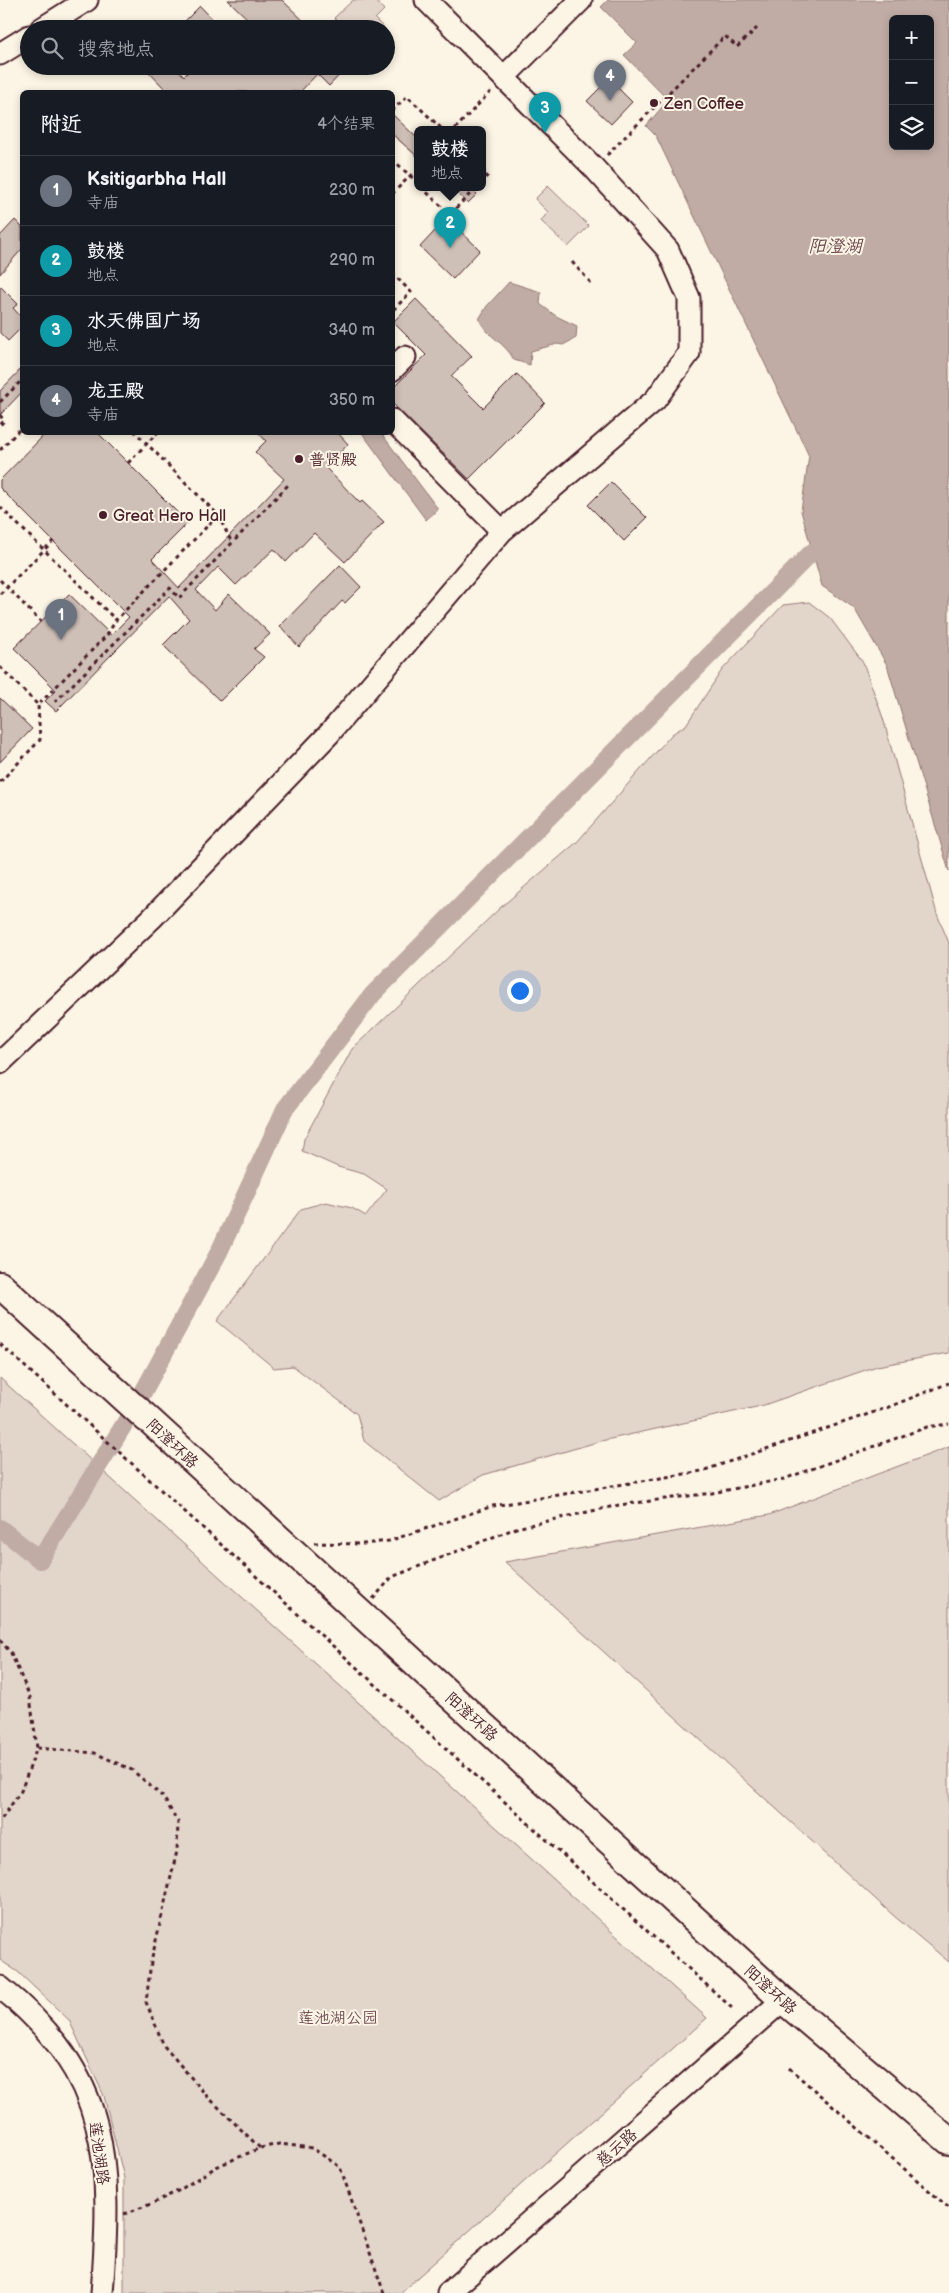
<!DOCTYPE html>
<html lang="zh">
<meta charset="utf-8">
<style>
:root{--surface:#171b24;--page:#242831;--text:#f1f3f6;--muted:#9ea1a6;--line:#363941;--accent:#d93025}
body{margin:0;font-family:"Balsamiq Sans","LXGW WenKai TC",sans-serif;background:var(--page);color:var(--text)}
.controls{position:absolute;right:15px;top:15px;display:grid;overflow:hidden;border-radius:8px;box-shadow:0 2px 8px #0003}
.controls button{width:45px;height:45px;display:grid;place-items:center;padding:0;border:0;border-bottom:1px solid var(--line);background:var(--surface);color:var(--text);font:25px sans-serif}
.you{position:absolute;left:519px;top:990px;width:18px;height:18px;margin:-12px;border:4px solid #fff;border-radius:50%;background:#1a73e8;box-shadow:0 0 0 8px #1a73e833}
.badge{display:grid;place-items:center;width:32px;height:32px;border-radius:50%;background:var(--accent);color:#fff;font-size:16px;font-weight:700}
.pin{position:absolute;translate:-50% -41px;filter:drop-shadow(0 1px 2px #0008)}
.pin::after{content:'';position:absolute;top:26px;width:18px;height:15px;background:inherit;clip-path:polygon(0 0,100% 0,50% 100%)}
.popup{position:absolute;left:414px;top:126px;width:72px;height:65px;box-sizing:border-box;display:grid;place-content:center;border-radius:8px;background:var(--surface);filter:drop-shadow(0 1px 4px #0005);font-size:16px;white-space:nowrap;color:var(--muted)}
.popup b{font-size:19px;color:var(--text)}
.popup::after{content:'';position:absolute;left:50%;top:100%;margin-left:-10px;border:10px solid transparent;border-top-color:var(--surface)}
.list{margin:0;padding:0;list-style:none}
h2{display:flex;justify-content:space-between;align-items:center;height:65px;margin:0;padding:0 20px;font-size:21px}
h2 small{font-size:16px;font-weight:400;color:var(--muted)}
.list li{display:grid;grid-template-columns:32px 1fr auto;gap:15px;align-items:center;box-sizing:border-box;height:70px;padding:0 20px;border-top:1px solid var(--line)}
.list b{display:block;font-size:19px;white-space:nowrap}
.list p{margin:0;font-size:16px;white-space:nowrap;color:var(--muted)}
.list em{font-size:16px;font-style:normal;color:var(--muted)}
.icon{flex:none;width:28px;height:28px;fill:none;stroke:currentColor;stroke-width:2;stroke-linecap:round;stroke-linejoin:round}
.map{position:relative;flex:none;width:949px;height:2293px;overflow:hidden}
.search{position:absolute;background:var(--surface);box-shadow:0 2px 8px #0003;left:20px;top:20px;width:375px;height:55px;display:flex;align-items:center;gap:12px;box-sizing:border-box;padding:0 18px;border-radius:28px;color:var(--muted);font-size:19px}
.panel{position:absolute;background:var(--surface);box-shadow:0 2px 8px #0003;left:20px;top:90px;width:375px;height:345px;border-radius:8px}
.map>svg:first-child{display:block}
.green{fill:#e2d5ca;stroke:#967a7a}
.water{fill:#c0aca5;stroke:#917474;fill-rule:evenodd}
.lines{fill:none;stroke-linecap:round;stroke-linejoin:round}
.canal{stroke:#c0aca5;stroke-width:18}
.building{fill:#cfc0b7;stroke:#4a1f2b}
.minor-casing{stroke:#4a1f2b;stroke-width:25}
.major-casing{stroke:#4a1f2b;stroke-width:30}
.path{stroke:#4a1f2b;stroke-width:3;stroke-dasharray:4 4;stroke-linecap:butt}
.minor{stroke:#fcf5e5;stroke-width:21}
.major{stroke:#fcf5e5;stroke-width:26}
.poi-dot{fill:#4a1f2b;stroke:#fcf5e5;stroke-width:2}
.labels{text-anchor:middle;stroke-width:4;stroke-linejoin:round;paint-order:stroke}
.poi-label{font-size:16px;fill:#4a1f2b;stroke:#fcf5e5;text-anchor:start}
.street-label{font-size:16px;fill:#4a1f2b;stroke:#fcf5e5}
.park-label{font-size:16px;fill:#704c53;stroke:#fcf5e5}
.water-label{font-size:18px;font-style:italic;fill:#6d4950;stroke:#fcf5e5}
</style>
<div class="map">
<svg width="949" height="2293" viewBox="0 0 949 2293">
<rect width="100%" height="100%" fill="#fcf5e5"/>
<filter id="ink" filterUnits="userSpaceOnUse"><feTurbulence type="fractalNoise" baseFrequency=".02" numOctaves="2"/><feDisplacementMap in="SourceGraphic" scale="10" xChannelSelector="R" yChannelSelector="G"/><feConvolveMatrix kernelMatrix="1 2 1 2 8 2 1 2 1" color-interpolation-filters="sRGB"/></filter>
<g filter="url(#ink)">
<path class="green" d="M353,0H375L384,10L375,19L385,29H345L334,18Z
M548,186L589,226L568,247L541,221L548,212L535,199Z
M809,602L830,618L863,662L883,718L937,914L949,943V1353L877,1366L761,1406L601,1441L483,1475L439,1501L364,1441L357,1414L293,1366L274,1368L217,1321L301,1209L326,1202L352,1208L366,1216L387,1189L364,1174L338,1167L302,1151L304,1139L352,1049L501,907L577,842L672,734L686,725L722,670L783,605Z
M0,1378L707,2018L400,2293H124V2178L104,2096L69,2020L18,1972L0,1960Z
M949,1447V1962L894,1916L505,1562L769,1515Z"/>
<path class="water" d="M608,0H949V871L887,665L854,608L822,586L801,511L809,456L656,136L646,126L668,100L624,55L637,43L601,7ZM893,19H930V146H893Z
M509,282L541,292L540,304L556,316L577,326L576,338L563,345L557,344L531,351L530,365L514,360C506,343 486,336 479,319L487,306Z
M362,433H381L438,509L426,520Z"/>
<g class="lines">
<path class="canal" d="M0,1528L40,1560L135,1407L219,1252L285,1109L373,994L812,552"/>
</g>
<path class="building" d="M228,0H282L312,29H268L258,20L252,23Z
M200,6L222,29H177Z
M143,66H175L184,76L194,66H348L329,86L317,74L300,92H168Z
M609,79L632,102L611,124L587,101Z
M392,114L418,139V157L392,134Z
M450,187H469L477,194L468,203Z
M447,218L480,250L453,279L420,247Z
M15,220L22,227V249L0,274V236Z
M0,286L18,304L13,308L22,318V327L8,341L0,333Z
M416,299L472,356L451,376L483,408L517,374L545,403L469,479L392,403V389L426,355L393,322Z
M22,368V392L0,415V391Z
M47,432H97L188,523L152,559L179,588L284,479L255,452L266,441L258,432H337L348,444L326,468L360,503L362,501L384,522L345,562L314,533L286,562L274,549L236,585L218,567L196,590L215,610L229,594L270,634L254,649L264,657L220,701L163,645L189,619L169,596L56,711L45,701L56,690L14,648L69,594L111,635L129,617L0,488V480Z
M611,482L647,518L624,541L588,505Z
M340,565L361,587L345,603L342,601L299,647L280,626Z
M0,698L32,729L0,762Z"/>
<g class="lines">
<defs>
<path id="minor" d="M41,29L87,0
M0,54L29,36
M504,77L581,0
M392,370L405,357
M392,420L502,531
M0,1063L152,918L329,734L502,531L655,400L689,353V298L668,250L594,168L426,0
M0,1987C111,2076 112,2162 102,2293
M448,2293L783,2000"/>
<path id="major" d="M0,1285L147,1419
M135,1407L783,2000L949,2141"/>
</defs>
<use href="#minor" class="minor-casing"/>
<use href="#major" class="major-casing"/>
<path class="path" d="M392,111L407,96L442,129
M455,129L492,90
M607,155L725,36L737,47L757,28
M392,159L418,183
M482,170L488,175L482,181
M421,187L450,214L477,187
M392,194L414,172
M572,262L592,284
M392,273L411,292L392,311
M0,402L22,380
M0,415L4,421L0,425
M0,450L22,427
M128,463L158,432
M0,507L116,620L218,515L135,432
M218,515L232,543
M0,580L41,622
M0,594L53,541
M0,667L38,705L107,635L116,620
M55,702L170,588L179,598L289,484
M0,782L40,740L38,705
M0,1344L732,2008
M314,1543L364,1544L389,1541L493,1506L702,1471L886,1408L949,1383
M373,1599L392,1577L516,1528L619,1505L712,1493L784,1479L927,1427L949,1424
M0,1640L11,1653L30,1697L37,1748L21,1791L0,1821
M37,1748L95,1753L132,1770L163,1797L178,1822L177,1851L151,1962L146,2002L164,2046L206,2095L260,2148
M789,2068L949,2208
M124,2214L151,2204L178,2191L216,2167L260,2148L279,2144L312,2148L340,2167L384,2293"/>
<use href="#minor" class="minor"/>
<use href="#major" class="major"/>
</g>
</g>
<g class="poi-dot">
<circle cx="654" cy="103" r="5"/>
<circle cx="299" cy="459" r="5"/>
<circle cx="103" cy="515" r="5"/>
</g>
<g class="labels">
<g class="poi-label">
<text x="664" y="109">Zen Coffee</text>
<text x="309" y="465">普贤殿</text>
<text x="113" y="521">Great Hero Hall</text>
</g>
<g class="street-label">
<text transform="translate(173 1443) rotate(43)" y="6">阳澄环路</text>
<text transform="translate(472 1716) rotate(42)" y="6">阳澄环路</text>
<text transform="translate(771 1989) rotate(42)" y="6">阳澄环路</text>
<text transform="translate(616 2147) rotate(-41)" y="6">慈云路</text>
<text transform="translate(100 2153) rotate(82)" y="6">莲池湖路</text>
</g>
<g class="park-label">
<text x="338" y="2023">莲池湖公园</text>
</g>
<g class="water-label">
<text x="835" y="252">阳澄湖</text>
</g>
</g>
</svg>
<div class="controls">
<button>+</button>
<button>−</button>
<button><svg class="icon" aria-label="layers" viewBox="0 0 24 24"><path d="M12 4l9 5-9 5-9-5zM3 14l9 5 9-5"/></svg></button>
</div>
<div class="you"></div>
<div class="pin badge" style="left:61px;top:640px;background:#6b7280">1</div>
<div class="pin badge" style="left:450px;top:248px;background:#0f9aa8">2</div>
<div class="popup"><b>鼓楼</b>地点</div>
<div class="pin badge" style="left:545px;top:133px;background:#0f9aa8">3</div>
<div class="pin badge" style="left:610px;top:101px;background:#6b7280">4</div>
<div class="search"><svg class="icon" aria-label="search" viewBox="0 0 24 24"><circle cx="10" cy="10" r="6"/><path d="M15 15l6 6"/></svg>搜索地点</div>
<section class="panel">
<h2>附近<small>4个结果</small></h2>
<ul class="list">
<li><span class="badge" style="background:#6b7280">1</span><div><b>Ksitigarbha Hall</b><p>寺庙</p></div><em>230 m</em></li>
<li><span class="badge" style="background:#0f9aa8">2</span><div><b>鼓楼</b><p>地点</p></div><em>290 m</em></li>
<li><span class="badge" style="background:#0f9aa8">3</span><div><b>水天佛国广场</b><p>地点</p></div><em>340 m</em></li>
<li><span class="badge" style="background:#6b7280">4</span><div><b>龙王殿</b><p>寺庙</p></div><em>350 m</em></li>
</ul>
</section>
</div>
